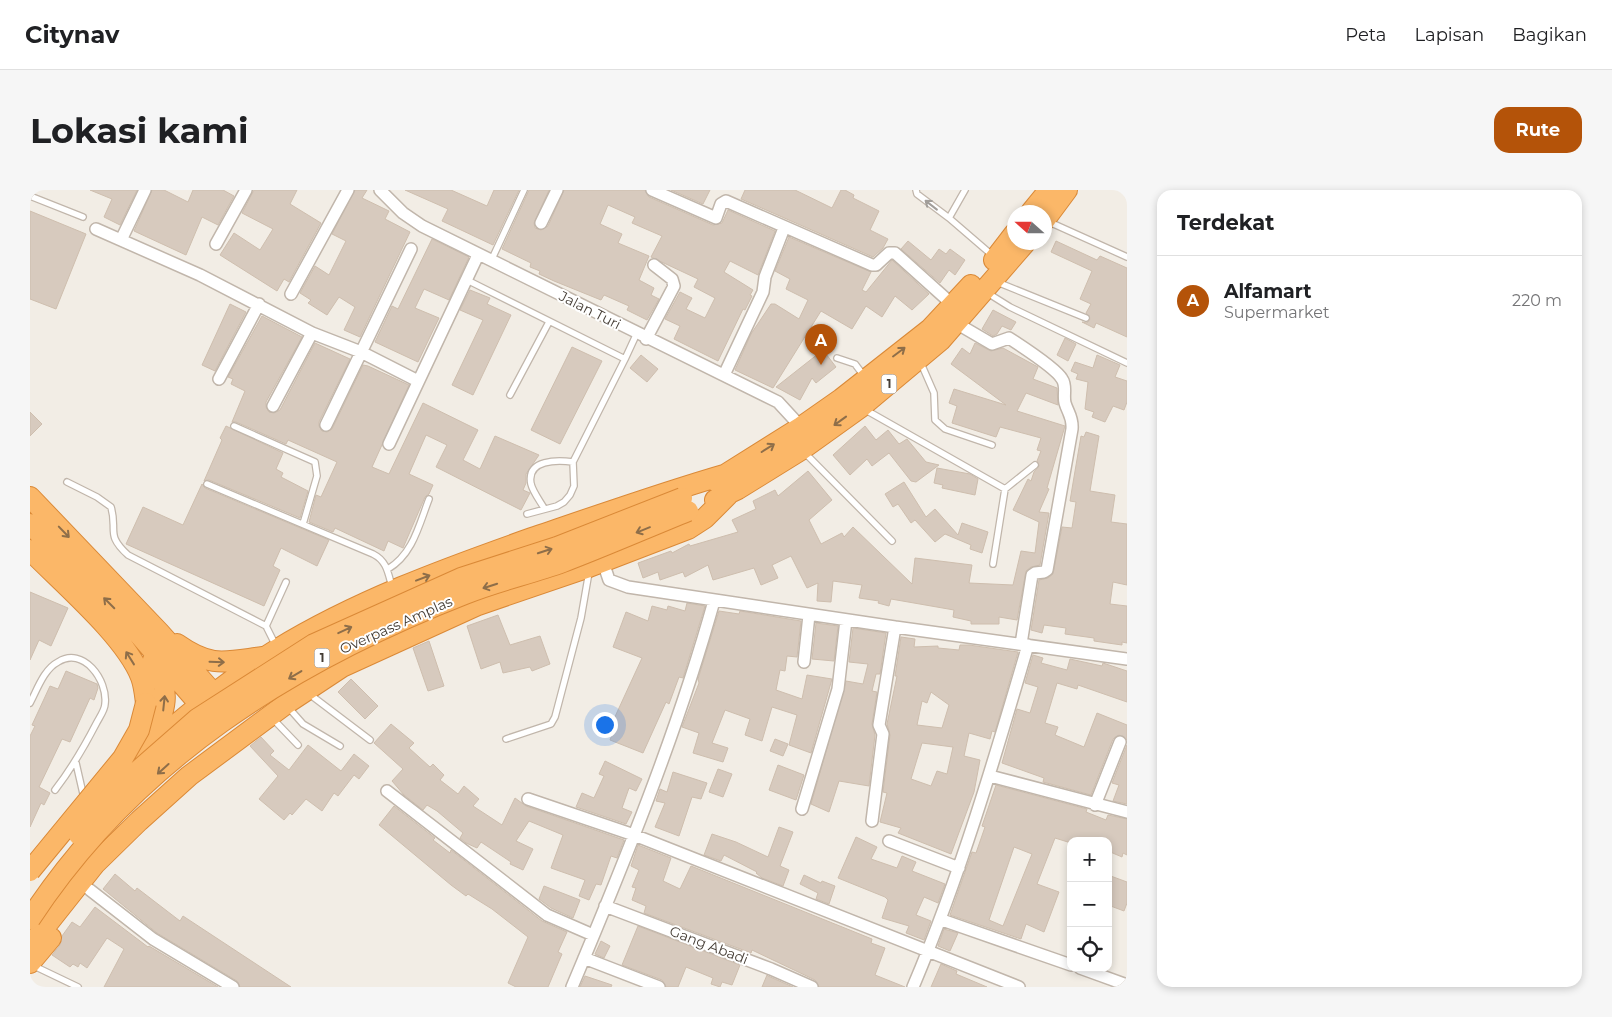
<!DOCTYPE html>
<html lang="id">
<meta charset="utf-8">
<style>
:root{--surface:#fff;--page:#f6f6f6;--text:#202124;--muted:#757577;--line:#e0e0e0;--accent:#b45309}
body{margin:0;font-family:Montserrat,sans-serif;background:var(--page);color:var(--text)}
.controls{position:absolute;right:15px;bottom:15px;display:grid;overflow:hidden;border-radius:10px;box-shadow:0 2px 8px #0003}
.controls button{width:45px;height:45px;display:grid;place-items:center;padding:0;border:0;border-bottom:1px solid var(--line);background:var(--surface);color:var(--text);font:25px sans-serif}
.compass{position:absolute;left:977px;top:15px;width:45px;height:45px;border-radius:50%;background:var(--surface);box-shadow:0 2px 8px #0003;rotate:291deg}
.you{position:absolute;left:574px;top:534px;width:18px;height:18px;margin:-12px;border:4px solid #fff;border-radius:50%;background:#1a73e8;box-shadow:0 0 0 8px #1a73e833}
.badge{display:grid;place-items:center;width:32px;height:32px;border-radius:50%;background:var(--accent);color:#fff;font-size:16px;font-weight:700}
.pin{position:absolute;translate:-50% -41px;filter:drop-shadow(0 1px 2px #0008)}
.pin::after{content:'';position:absolute;top:26px;width:18px;height:15px;background:inherit;clip-path:polygon(0 0,100% 0,50% 100%)}
.list{margin:0;padding:0;list-style:none}
h2{display:flex;justify-content:space-between;align-items:center;height:65px;margin:0;padding:0 20px;font-size:21px}
h2 small{font-size:16px;font-weight:400;color:var(--muted)}
.list li{display:grid;grid-template-columns:32px 1fr auto;gap:15px;align-items:center;box-sizing:border-box;height:90px;padding:0 20px;border-top:1px solid var(--line)}
.list b{display:block;font-size:19px;white-space:nowrap}
.list p{margin:0;font-size:16px;white-space:nowrap;color:var(--muted)}
.list em{font-size:16px;font-style:normal;color:var(--muted)}
.icon{flex:none;width:28px;height:28px;fill:none;stroke:currentColor;stroke-width:2;stroke-linecap:round;stroke-linejoin:round}
.map{position:relative;flex:none;width:1097px;height:797px;overflow:hidden;border-radius:15px}
header{display:flex;align-items:center;gap:30px;box-sizing:border-box;height:70px;padding:0 25px;background:var(--surface);border-bottom:1px solid var(--line)}
header strong{font-size:24px}
nav{display:flex;gap:28px;margin-inline-start:auto;font-size:18px}
.intro{display:flex;align-items:center;justify-content:space-between;box-sizing:border-box;height:120px;padding:0 30px}
h1{margin:0;font-size:35px}
.button{padding:12px 22px;border-radius:15px;background:var(--accent);color:#fff;font-size:18px;font-weight:700}
main{display:flex;gap:30px;padding:0 30px}
aside{flex:1;background:var(--surface);border-radius:15px;box-shadow:0 2px 8px #0003}
.map>svg:first-child{display:block}
.building{fill:#d7cabe;stroke:#cebeae;fill-rule:evenodd}
.lines{fill:none;stroke-linecap:round;stroke-linejoin:round}
.lane-casing{stroke:#c1b6ab;stroke-width:8}
.street-casing{stroke:#c1b6ab;stroke-width:14}
.highway-casing{stroke:#da8937;stroke-width:22}
.lane{stroke:#fff;stroke-width:5.5}
.street{stroke:#fff;stroke-width:11}
.highway{stroke:#fbb768;stroke-width:20}
.highway-bridge-casing{stroke:#da8937;stroke-width:22;stroke-linecap:butt}
.highway-bridge{stroke:#fbb768;stroke-width:20}
.oneway{stroke:#a29e9a}
.oneway2{stroke:#8e6e49}
.labels{text-anchor:middle;stroke-width:4;stroke-linejoin:round;paint-order:stroke}
.shield{fill:#fff;stroke:#7d7772;stroke-width:1}
.shield-label{font-size:12px;font-weight:bold;fill:#453d35}
.street-label{font-size:14px;fill:#453d35;stroke:#fff}
</style>
<header>
<strong>Citynav</strong>
<nav><a>Peta</a><a>Lapisan</a><a>Bagikan</a></nav>
</header>
<div class="intro"><h1>Lokasi kami</h1><a class="button">Rute</a></div>
<main>
<div class="map">
<svg width="1097" height="797" viewBox="0 0 1097 797">
<rect width="100%" height="100%" fill="#f2ede5"/>
<path class="building" d="M60,0H107L90,35L74,27L82,9Z
M122,0H134L158,12L163,0H193L204,6L188,35L172,27L156,65L104,41Z
M224,0H267L260,14L291,33L259,92L254,89L247,101L190,65L204,43L230,60L243,39L212,23Z
M325,0H337L332,8L359,21L355,29L380,42L330,147L314,140L325,117L309,107L297,125L278,113L281,110L270,103L285,76L299,85L316,51L302,44Z
M375,0H421L457,16L464,0H489L463,55L412,31L418,19Z
M499,0H519L504,33L505,38L511,40L518,36L534,0H615L619,7L683,35L692,33L698,20L745,41L728,85L700,71L694,82L723,100L720,105L722,106L715,120L713,119L688,171L644,149L650,136L635,129L650,102L662,108L656,119L675,128L685,108L664,97L668,89L621,67L632,46L602,33L605,27L578,15L570,34L592,44L588,53L619,66L609,90L624,98L621,105L629,109L617,130L597,120L599,116L574,105L571,110L524,91L509,84L510,81L500,77L501,73L472,59Z
M641,0H680L673,14Z
M715,0H765L802,18L811,0H815L824,5L823,8L849,21L840,40L858,49L853,58L843,67L711,9Z
M0,21L56,44L26,119L0,109Z
M759,47L841,82L832,100L836,102L862,70L899,104L882,120L865,106L852,127L836,116L822,139L791,121L743,198L705,180L721,144L741,114H745L769,129L778,110L756,99L760,89L745,81Z
M402,49L439,67L419,110L394,99L385,118L409,128L388,172L345,152L362,116L368,119Z
M878,51L901,70L909,59L916,64L920,59L935,70L925,85L919,80L910,93L871,59Z
M1026,51L1067,70L1070,66L1097,78V147L1066,133L1064,138L1052,132L1057,133L1060,129L1056,123L1061,114L1050,109L1062,81L1021,62Z
M440,100L460,108L457,114L481,125L443,205L422,195L453,130L430,120Z
M200,114L216,122L185,181L172,175Z
M963,120L986,132L981,140L972,136L967,144L963,146L952,139Z
M232,126L272,147L236,212V217L239,222L244,223L250,220L285,153L320,169L289,232V236L292,241L297,242L302,239L333,175L338,176L379,195L342,277L359,284L393,213L448,240L433,270L450,279L465,246L509,265L496,284V293L493,300L500,303L491,320L406,277L417,255L396,245L379,284L403,295L399,304L395,307L373,358L358,351L354,361L305,338L303,342L279,332L286,305L291,307L307,272L258,250L256,254L206,232H202L215,201L201,194L203,189L198,187Z
M1035,148L1046,154L1038,171L1027,165Z
M945,153L961,161L973,158L1008,177L1003,189L1027,198L1028,215L996,203L987,221L1035,236L1017,298L1019,299L1009,322L1019,323L1010,375L1001,377L996,381L987,430L969,427V434H941V431L923,427L924,420L861,409L859,416L848,413L849,411L829,408L832,395L803,391L801,412L787,411L788,393L777,398L761,366L742,375L748,388L731,395L724,378L683,390L678,375L655,387L653,382L630,390L628,382L613,388L608,373L641,361L642,363L659,354L660,356L708,342L702,330L726,319L723,311L745,300L748,306L778,281L802,310L779,330L791,354L812,343L814,347L823,337L882,394L885,368L942,375L939,393L983,395L991,361L1005,363L1009,332L983,320L998,289L1001,291L1004,282L1009,276L1007,271L1011,261L1007,260L1011,248L970,237L966,247L922,233L927,216L919,213L924,199L976,215L921,174L932,158L940,164Z
M542,157L572,171L530,254L501,240Z
M793,160L806,177L786,193L782,188L770,210L746,197Z
M611,165L628,179L617,192L600,178Z
M1067,165L1090,175L1085,187L1097,191V212L1094,220L1083,216L1075,232L1062,227L1064,222L1055,219L1058,192L1046,189L1048,184L1041,181L1045,172L1063,178Z
M0,222L12,234L0,246Z
M196,236L253,263L246,279L253,283L251,287L278,301L270,328L179,290L174,291L192,250L190,248Z
M835,236L846,250L858,240L869,254L877,249L896,272L909,275L886,292L881,291L859,263L842,276L837,269L820,285L803,265Z
M1056,242L1069,246L1060,301L1085,305L1081,332L1097,334V395L1083,392L1080,414L1097,416V453L1092,452V455L1064,451V448L1035,444L1036,438L1014,435L1012,443L1001,440L1009,390L1018,388L1023,384L1032,337L1042,338L1046,312L1040,311L1044,287L1051,246L1054,247Z
M907,278L940,284L948,289L945,305L912,298L913,295L904,293Z
M874,292L896,327L905,319L928,345L932,333L958,342L952,363L940,359L941,355L915,344L905,352L885,330L881,333L868,314L863,317L855,304Z
M172,294L175,298L299,350L287,376L251,358L243,376L250,380L234,416L96,354L113,317L153,335Z
M0,402L38,418L21,456L9,450L0,470Z
M657,413L675,416L653,488L649,487L639,514L636,512L613,563L580,550L587,532L583,531L612,468L583,457L596,422L618,431L622,416L637,420L638,416L655,421Z
M689,421L709,424L710,421L771,431L767,467L757,466L755,481L750,480L746,500L772,509L777,485L802,489L781,563L759,555L767,525L742,517L732,551L715,545L720,529L695,520L682,553L698,558L693,572L663,563L669,543L652,537L669,493L668,489Z
M468,425L480,455L510,446L520,474L502,481L500,477L473,483L470,472L451,479L437,436Z
M786,433L808,436L804,471L782,469Z
M823,438L856,443L850,484H846L842,501L847,502L842,534L845,545L839,596L809,591L799,622L781,614L816,491L833,494L838,474L819,472Z
M871,447L885,449L884,457L908,456V458L929,460L930,455H939L988,462L965,542L962,541L960,549L939,543L934,566L950,570L944,602L921,664L868,643L871,638L850,632L857,603L853,602L860,545L857,534L867,486H865ZM901,502L919,515L912,538L887,535L892,511L897,513ZM892,553L923,557L917,584L907,581L901,596L881,589Z
M399,451L414,496L398,501L383,458Z
M1003,465L1013,468L1011,473L1037,480L1040,469L1072,476L1073,473L1097,481V512L1048,495L1047,499L1027,493L1015,533L1028,537L1025,545L1054,557L1067,523L1097,535V550L1089,545L1083,549L1061,605L1013,592L1014,588L972,573L987,519L1000,523L1008,497L995,493Z
M36,481L67,494L68,498L64,510L60,508L40,552L32,549L9,597L20,603L14,615L11,613L0,637V546L5,536L2,535L20,496L28,499Z
M321,489L348,516L335,529L308,502Z
M361,534L384,553L379,558L400,577L403,574L414,585L410,590L428,604L434,596L449,609L443,616L472,635L485,608L496,616L594,650L587,668L581,666L571,695L566,694L559,710L549,706L555,690L521,678L533,645L499,631L486,651L503,659L493,680L480,674L481,672L451,652L447,658L436,653L430,648L433,643L407,621L397,615L393,620L374,605L362,591L373,579L344,553Z
M231,547L244,561L240,565L259,580L278,555L311,581L324,564L339,576L329,589L324,585L308,606L304,603L292,621L276,609L262,625L260,623L254,630L229,609L248,586L220,556Z
M745,549L758,554L753,566L740,561Z
M1097,555V614L1083,611L1089,595L1082,593Z
M575,571L612,589L606,601L599,598L592,618L602,622L596,634L546,617L552,603L564,608L574,586L569,584Z
M748,575L774,585L766,610L739,600Z
M688,579L702,584L693,607L679,602Z
M643,582L677,593L671,609L662,607L649,646L625,637L635,613L626,611L630,599L637,602Z
M966,595L1057,619L1056,622L1076,630L1078,625L1097,629V665L1093,663L1092,667L1078,661V651H1041V653L1025,648L1007,694L1029,702L1014,742L996,734L991,749L920,725L942,662L946,663L955,637L952,636ZM984,657L1002,664L973,736L959,730Z
M364,616L405,648L403,650L420,663L421,660L512,731L537,742L528,762L532,764L518,797H486L478,793L498,747L462,719L438,704L436,706L421,695L349,635Z
M749,637L763,642L750,676L759,680L753,696L732,688L726,683L727,682L694,665L691,671L674,665L682,644L706,652L738,667Z
M826,647L847,657L841,669L867,678L872,666L886,672L882,681L915,694L908,713L894,707L886,725L901,731L894,750L876,743L879,736L852,728L858,710L855,707L808,688Z
M608,655L641,668L633,691L650,699L661,676L842,749L841,753L855,758L845,785L875,797H789L785,790L722,760L721,763L614,723L616,716L602,710L606,698L602,697L609,680L601,676Z
M85,684L105,701L107,698L150,731L153,726L261,797H210L207,791L127,743L73,699Z
M774,685L791,693L792,691L805,696L799,714L786,709L788,703L770,694Z
M1078,685L1097,692V713L1094,721L1078,715Z
M514,696L550,710L543,728L521,718L509,709Z
M65,717L118,757L119,756L188,797H74L94,759L77,748L57,778L50,773L48,777L43,774L40,777L22,765L30,755L32,746L42,732L50,737Z
M608,736L710,775L702,795L692,792L690,797L681,794L683,788L656,777L648,797H636L632,790L592,775Z
M914,739L928,743L920,761L908,756Z
M571,751L580,756L574,768L565,764Z
M911,774L927,781L926,784L957,797H901Z
M737,785L738,786L763,797H732Z
M555,786L582,795L581,797H550Z"/>
<g class="lines">
<defs>
<path id="lane" d="M886,0L887,4L919,28
M935,0L919,28L962,65
M0,6L53,27
M1017,31L1097,67
M461,71L494,0
M437,90L595,169L543,272L544,296L540,305L534,312L527,316L497,324
M967,92L1056,128
M956,102L980,117L1097,173
M807,168L825,174L834,186
M595,169L607,143
M890,171L904,203L905,230L915,239L962,255
M480,205L519,132
M834,219L975,299
M204,236L285,272L287,286L273,334
M775,263L862,351
M37,292L67,307L81,317C88,341 75,344 98,365L236,436L246,456
M177,294L343,364C357,371 358,383 362,397
M514,318C510,311 503,302 501,294C496,269 528,270 543,272
M963,374L975,299L1005,275
M358,379C383,364 389,335 399,309
M236,436L256,392
M278,503L340,550
M0,513C7,500 14,479 28,472C53,456 78,490 75,514C75,520 69,528 66,534C53,559 42,578 25,600
M258,517L273,534L310,556
M242,528L268,555
M476,549L521,534L525,527L551,428L559,382
M46,573L54,608
M2,775L48,797"/>
<path id="street" d="M350,0L373,23L392,36L748,212L771,237
M622,0L686,28L691,14L696,11L842,75H846L859,63H865L923,115
M511,33L527,0
M66,39L170,85L282,143L331,162L388,191
M91,50L115,0
M186,54L216,0
M261,104L318,0
M926,133L962,154L979,148C991,156 1026,178 1032,189C1037,196 1033,205 1035,213C1038,223 1043,227 1042,239L1017,380L1014,382L1005,383L1002,385L991,454
M616,149L644,96L642,89L624,75
M694,185L733,102L735,87L754,38
M189,189L229,114
M243,216L282,143
M296,235L381,59
M359,254L448,65
M573,372L579,390L598,397L865,437L1097,469
M774,472L779,425
M960,586L1097,622
M357,601L517,725L563,745
M498,609L604,645L989,797
M1065,615L1090,552
M772,619L808,499L816,430
M842,631L853,544L849,535L865,437
M859,651L929,678
M60,700L123,749L203,797
M575,716L741,779L782,797
M912,730L1041,775
M554,768L629,797
M1050,778L1097,795
M542,797C595,671 647,543 684,411
M883,797C930,686 964,571 998,455"/>
<path id="highway" d="M1001,22L1019,0
M1014,31L1037,0
M964,70L984,44
M685,291L771,237L811,209L900,139L941,95
M0,307L129,442L192,513
M685,310L708,299L771,260L831,217L911,150L996,52
M0,334L99,433L178,524
M0,360C32,393 95,446 111,487C114,495 115,505 116,513
M147,454C181,478 194,472 233,467
M120,552C136,522 142,500 123,470
M82,589C135,544 187,497 246,460C326,411 414,379 502,348C567,326 631,303 697,284
M0,756L65,674L109,631L159,586L256,514L312,477L448,415L559,377L658,339L675,328L698,305
M0,773L21,748"/>
</defs>
<use href="#lane" class="lane-casing"/>
<use href="#street" class="street-casing"/>
<use href="#highway" class="highway-casing"/>
<use href="#lane" class="lane"/>
<use href="#street" class="street"/>
<use href="#highway" class="highway"/>
<defs>
<path id="highway-bridge" d="M49,645L86,600L167,529L284,454L431,388L527,357L652,308
M0,681L93,568L109,540L116,513
M0,729C104,570 261,472 435,404C467,391 500,384 533,372C575,356 616,338 658,321"/>
</defs>
<use href="#highway-bridge" class="highway-bridge-casing"/>
<use href="#highway-bridge" class="highway-bridge"/>
</g>
<defs><path id="oneway-shaft" d="M-6 0H5M1.5-3L5.5 0L1.5 3" fill="none" stroke-width="1.6" stroke-linecap="round" stroke-linejoin="round" transform="scale(1.25)"/></defs>
<use class="oneway" href="#oneway-shaft" transform="translate(901 15) rotate(-142)"/>
<g class="oneway2">
<use href="#oneway-shaft" transform="translate(869 162) rotate(-37)"/>
<use href="#oneway-shaft" transform="translate(810 231) rotate(144)"/>
<use href="#oneway-shaft" transform="translate(738 258) rotate(-32)"/>
<use href="#oneway-shaft" transform="translate(613 340) rotate(158)"/>
<use href="#oneway-shaft" transform="translate(34 342) rotate(46)"/>
<use href="#oneway-shaft" transform="translate(515 361) rotate(-18)"/>
<use href="#oneway-shaft" transform="translate(393 388) rotate(-21)"/>
<use href="#oneway-shaft" transform="translate(460 396) rotate(162)"/>
<use href="#oneway-shaft" transform="translate(79 413) rotate(-135)"/>
<use href="#oneway-shaft" transform="translate(315 440) rotate(-25)"/>
<use href="#oneway-shaft" transform="translate(100 468) rotate(-122)"/>
<use href="#oneway-shaft" transform="translate(187 472) rotate(2)"/>
<use href="#oneway-shaft" transform="translate(265 485) rotate(149)"/>
<use href="#oneway-shaft" transform="translate(134 513) rotate(-84)"/>
<use href="#oneway-shaft" transform="translate(133 579) rotate(138)"/>
</g>
<g class="labels">
<g class="shield">
<rect x="851.5" y="184.5" width="15" height="19" rx="4"/>
<rect x="284.5" y="458.5" width="15" height="19" rx="4"/>
</g>
<g class="shield-label">
<text x="859" y="198">1</text>
<text x="292" y="472">1</text>
</g>
<g class="street-label">
<text transform="translate(560 120) rotate(27)" y="5">Jalan Turi</text>
<text transform="translate(366 435) rotate(-24)" y="5">Overpass Amplas</text>
<text transform="translate(679 755) rotate(21)" y="5">Gang Abadi</text>
</g>
</g>
</svg>
<div class="controls">
<button>+</button>
<button>−</button>
<button><svg class="icon" aria-label="locate" viewBox="0 0 24 24"><circle cx="12" cy="12" r="6"/><path d="M12 2v4M12 18v4M2 12h4M18 12h4"/></svg></button>
</div>
<svg class="compass" viewBox="-18 -18 36 36"><path d="M0-13l5 13h-10z" fill="#e53935"/><path d="M0 13l5-13h-10z" fill="#757577"/></svg>
<div class="you"></div>
<div class="pin badge" style="left:791px;top:175px">A</div>
</div>
<aside>
<h2>Terdekat<small></small></h2>
<ul class="list">
<li><span class="badge">A</span><div><b>Alfamart</b><p>Supermarket</p></div><em>220 m</em></li>
</ul>
</aside>
</main>
